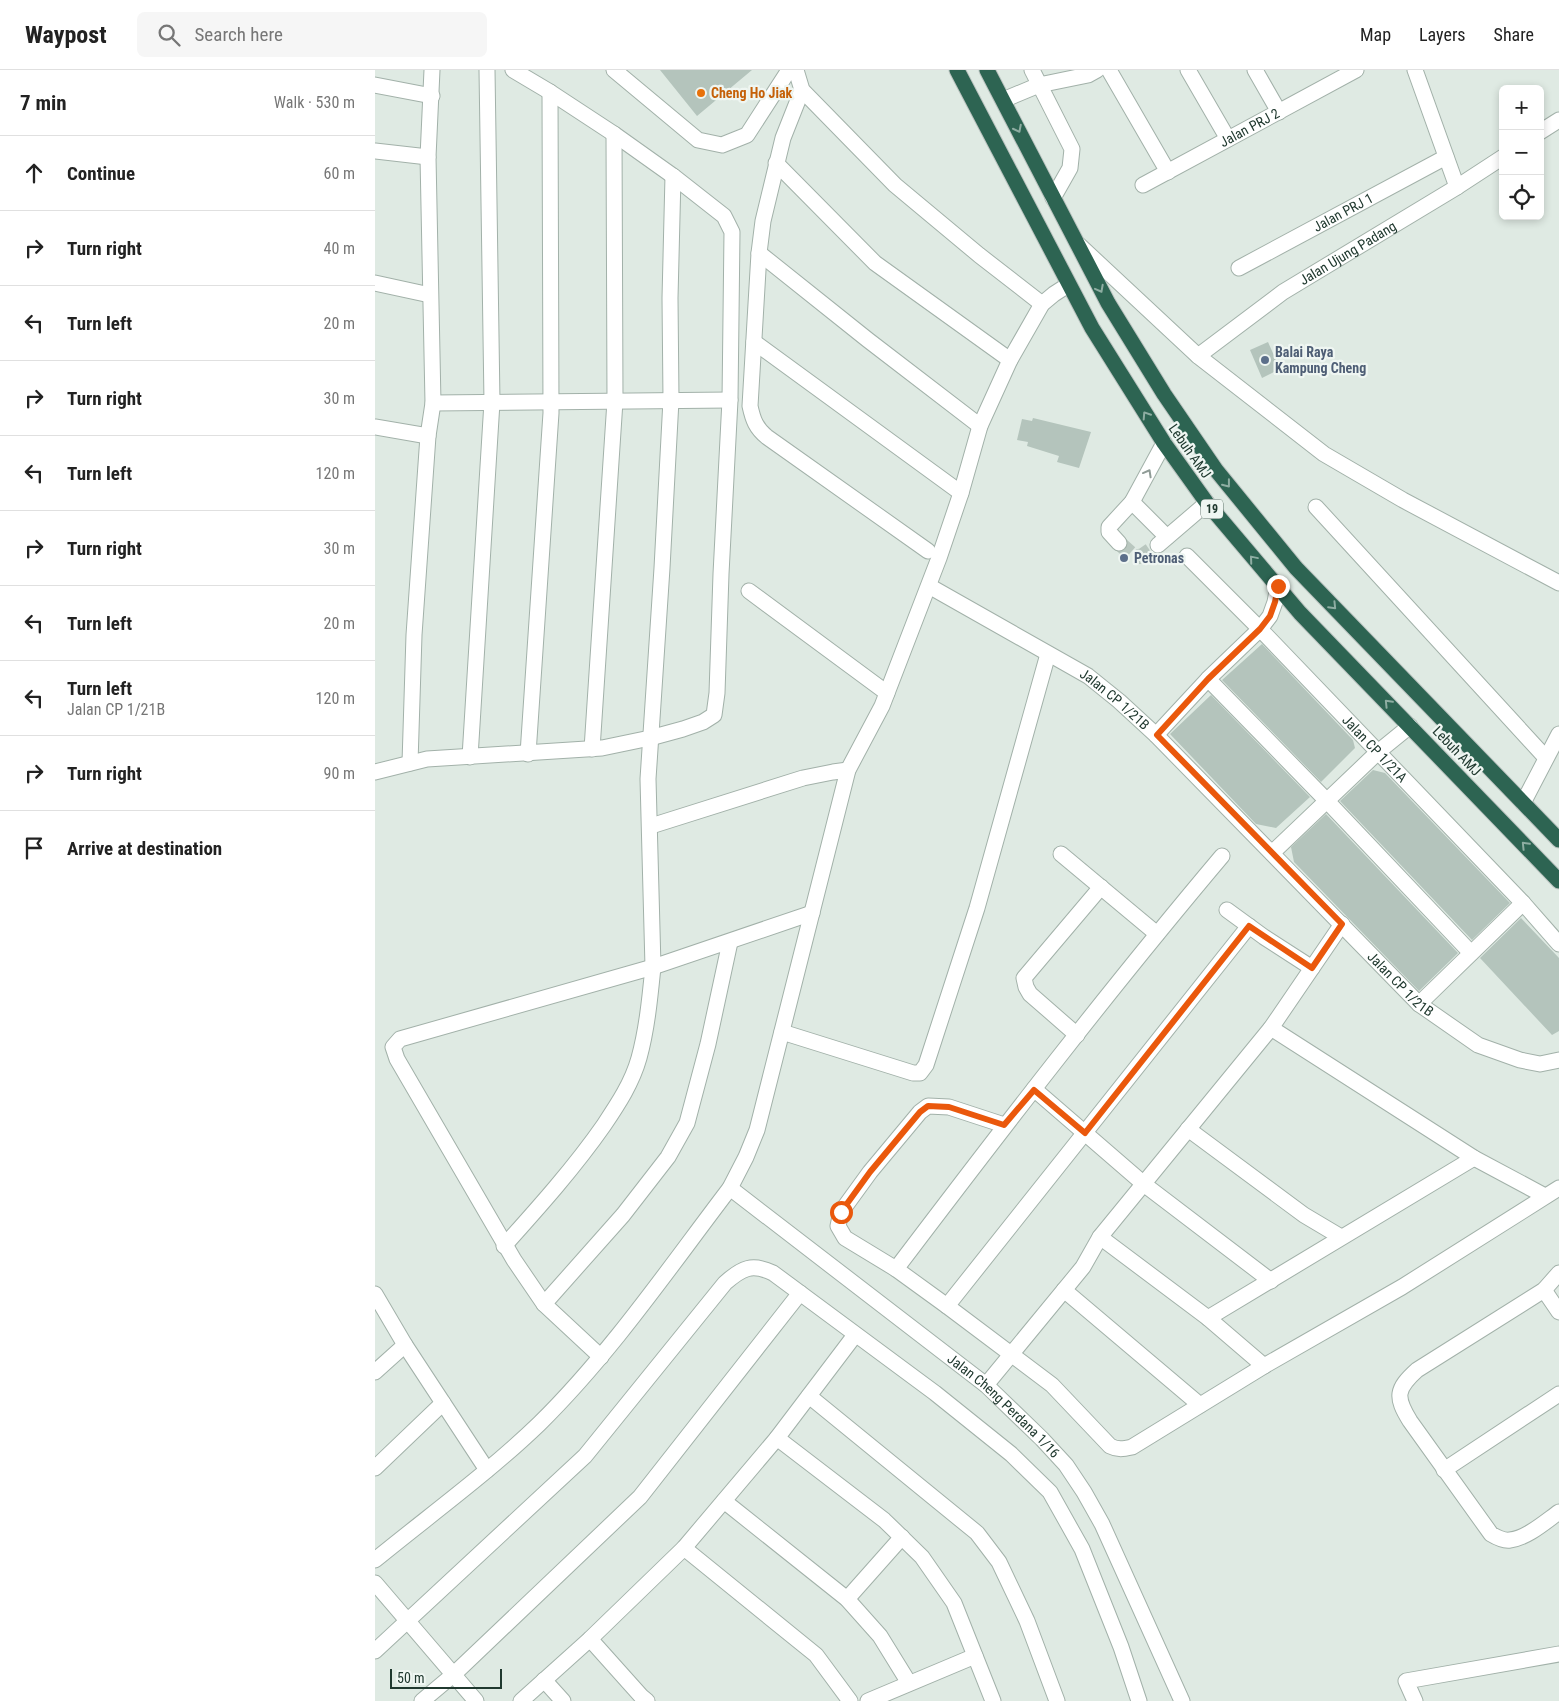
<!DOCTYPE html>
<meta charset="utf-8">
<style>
:root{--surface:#fff;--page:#f6f6f6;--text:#222;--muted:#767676;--line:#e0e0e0}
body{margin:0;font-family:"Roboto Condensed",sans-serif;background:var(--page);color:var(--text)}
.controls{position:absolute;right:15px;top:15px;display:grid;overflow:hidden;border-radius:8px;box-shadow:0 2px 8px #0003}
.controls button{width:45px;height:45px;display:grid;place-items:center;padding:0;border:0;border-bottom:1px solid var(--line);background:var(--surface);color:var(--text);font:25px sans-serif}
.scale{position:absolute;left:15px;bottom:12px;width:112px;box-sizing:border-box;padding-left:5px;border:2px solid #20392f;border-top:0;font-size:14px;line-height:18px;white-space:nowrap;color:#20392f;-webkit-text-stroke:4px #eff6f2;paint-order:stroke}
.stop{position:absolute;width:15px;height:15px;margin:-11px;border:4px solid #ea580c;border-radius:50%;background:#fff}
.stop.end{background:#ea580c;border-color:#fff;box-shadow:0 1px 5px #0008}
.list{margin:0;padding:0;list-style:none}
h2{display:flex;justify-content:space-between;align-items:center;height:65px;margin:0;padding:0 20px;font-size:21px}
h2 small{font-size:16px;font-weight:400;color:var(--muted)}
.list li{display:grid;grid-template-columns:32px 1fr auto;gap:15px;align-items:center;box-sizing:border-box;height:75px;padding:0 20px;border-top:1px solid var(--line)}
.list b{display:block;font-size:19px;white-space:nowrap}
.list p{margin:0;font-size:16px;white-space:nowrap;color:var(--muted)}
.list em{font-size:16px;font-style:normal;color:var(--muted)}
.icon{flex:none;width:28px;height:28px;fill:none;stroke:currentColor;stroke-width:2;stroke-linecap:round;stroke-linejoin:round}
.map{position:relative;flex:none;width:1184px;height:1631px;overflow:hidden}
header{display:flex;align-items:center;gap:30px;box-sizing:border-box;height:70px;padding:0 25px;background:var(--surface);border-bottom:1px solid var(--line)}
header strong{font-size:24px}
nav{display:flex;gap:28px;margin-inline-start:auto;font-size:18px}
.search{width:350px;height:45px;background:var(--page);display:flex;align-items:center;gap:12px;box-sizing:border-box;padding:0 18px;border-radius:8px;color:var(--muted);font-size:19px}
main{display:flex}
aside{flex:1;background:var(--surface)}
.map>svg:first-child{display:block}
.building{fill:#b4c4bc}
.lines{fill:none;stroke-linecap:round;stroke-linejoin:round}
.minor-tunnel{stroke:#b9c7bf;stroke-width:15;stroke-dasharray:15 8;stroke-linecap:butt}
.minor-casing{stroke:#a2b1a9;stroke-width:17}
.highway-casing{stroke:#bcc4c1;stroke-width:17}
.minor{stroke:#fff;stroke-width:15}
.highway{stroke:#2d6452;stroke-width:15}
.oneway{stroke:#8eada2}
.oneway2{stroke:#909c97}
.route{stroke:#ea580c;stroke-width:6}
.food-dot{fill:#e8710a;stroke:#eff6f2;stroke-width:2}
.service-dot{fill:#5c6f8a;stroke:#eff6f2;stroke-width:2}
.labels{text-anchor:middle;stroke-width:4.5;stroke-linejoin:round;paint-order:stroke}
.shield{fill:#eff6f2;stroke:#5e726a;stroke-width:1}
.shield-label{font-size:12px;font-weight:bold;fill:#20392f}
.food-label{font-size:14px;font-weight:bold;fill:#c56008;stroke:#eff6f2;text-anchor:start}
.street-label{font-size:14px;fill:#20392f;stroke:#eff6f2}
.service-label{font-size:14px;font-weight:bold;fill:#4e5e75;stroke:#eff6f2;text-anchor:start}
</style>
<header>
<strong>Waypost</strong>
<div class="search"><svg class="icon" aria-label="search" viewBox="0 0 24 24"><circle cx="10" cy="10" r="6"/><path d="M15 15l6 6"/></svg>Search here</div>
<nav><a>Map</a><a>Layers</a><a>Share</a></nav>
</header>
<main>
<aside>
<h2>7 min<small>Walk · 530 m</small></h2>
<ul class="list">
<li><svg class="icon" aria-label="ahead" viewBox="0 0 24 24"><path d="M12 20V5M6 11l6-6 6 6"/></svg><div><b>Continue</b></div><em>60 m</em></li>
<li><svg class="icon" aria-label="right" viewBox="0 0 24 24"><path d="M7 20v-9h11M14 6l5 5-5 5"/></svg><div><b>Turn right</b></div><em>40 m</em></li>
<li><svg class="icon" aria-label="left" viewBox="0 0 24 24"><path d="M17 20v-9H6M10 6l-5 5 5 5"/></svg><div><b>Turn left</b></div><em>20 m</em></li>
<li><svg class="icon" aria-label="right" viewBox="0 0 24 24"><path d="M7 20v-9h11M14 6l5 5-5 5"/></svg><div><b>Turn right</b></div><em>30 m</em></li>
<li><svg class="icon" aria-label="left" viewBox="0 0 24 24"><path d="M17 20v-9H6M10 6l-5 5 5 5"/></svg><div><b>Turn left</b></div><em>120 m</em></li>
<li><svg class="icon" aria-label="right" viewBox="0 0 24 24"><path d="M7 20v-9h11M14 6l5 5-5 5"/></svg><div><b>Turn right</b></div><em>30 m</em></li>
<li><svg class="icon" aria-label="left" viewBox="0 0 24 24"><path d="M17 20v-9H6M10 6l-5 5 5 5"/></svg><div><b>Turn left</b></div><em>20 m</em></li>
<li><svg class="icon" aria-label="left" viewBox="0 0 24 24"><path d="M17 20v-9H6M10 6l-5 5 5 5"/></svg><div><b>Turn left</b><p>Jalan CP 1/21B</p></div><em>120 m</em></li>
<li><svg class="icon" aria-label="right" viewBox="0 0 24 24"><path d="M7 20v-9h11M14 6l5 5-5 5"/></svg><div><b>Turn right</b></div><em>90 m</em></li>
<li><svg class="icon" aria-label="arrive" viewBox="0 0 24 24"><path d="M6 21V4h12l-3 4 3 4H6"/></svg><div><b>Arrive at destination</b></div></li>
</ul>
</aside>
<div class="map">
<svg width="1184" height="1631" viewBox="0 0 1184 1631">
<rect width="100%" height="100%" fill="#dfeae3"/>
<path class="building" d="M285,0H377L322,46Z
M893,272L905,299L887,308L875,280Z
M658,348L716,362L704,398L682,392L684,386L652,376L653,372L642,370L647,349L657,351Z
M887,574L978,670L980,678L946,712L847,610Z
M836,625L935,727L901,758L881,754L795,664Z
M998,700L1010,703L1135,833L1097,870L965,731Z
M951,744L1083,883L1044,921L919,792L916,777Z
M1146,848L1184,888V961L1177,965L1105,888Z"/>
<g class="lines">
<path class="minor-tunnel" d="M744,473L760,487L767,486L783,475"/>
<defs>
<g id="minor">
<path d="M239,0L323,70L347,75L372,65L414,0"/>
<path d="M421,0L427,20L520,115L604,185L667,234"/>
<path d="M657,0L697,79L695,98L678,128"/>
<path d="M734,0L793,102"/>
<path d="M813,0L853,69"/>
<path d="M880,0L904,42"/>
<path d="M1040,0L1082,117"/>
<path d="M0,15L57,26"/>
<path d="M427,20L408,68L388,151L384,183L375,336C378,350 381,358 392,367L553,481"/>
<path d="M628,30L664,15L713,5L722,0"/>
<path d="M1165,62L1184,50"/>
<path d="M0,81L53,87"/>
<path d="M401,93L500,193L635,290"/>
<path id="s1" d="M768,115L981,0"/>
<path d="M704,175L823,286L949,384L1028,430L1184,513"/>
<path d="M384,183L493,270L605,356"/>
<path id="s2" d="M864,198L1071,87"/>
<path d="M0,213L55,225"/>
<path d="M379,272L586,423"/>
<path id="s3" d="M823,286L908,222L1082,117L1128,87"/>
<path d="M58,333L355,330"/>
<path d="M0,357L53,366"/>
<path d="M757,432L792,467"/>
<path d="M941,437L1171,688"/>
<path d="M744,473L734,462V457L757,432L789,373"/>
<path d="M783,475L832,433"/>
<path id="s4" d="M812,486L885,559L1148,833L1184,874"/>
<path id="s5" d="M554,516L713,606L744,631L781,665L1044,934L1103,975L1145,990L1165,994L1184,990"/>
<path d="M374,521L512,623"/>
<path d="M833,609L952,731L1096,883"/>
<path d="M781,665L833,609L885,559L895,546L900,532L903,516"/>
<path d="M217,679L240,331L239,64"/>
<path d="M153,684L176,343L175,22"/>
<path d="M95,687L117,332L112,0"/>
<path d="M35,693L39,565L53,366L58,333L53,87L57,0"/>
<path d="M0,702L52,689L227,678L275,668L308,659L328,652L339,645L342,623L346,504L355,330L357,162L349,146L298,106L239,64L175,22L138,0"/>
<path d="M1148,733L1184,664"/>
<path d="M276,756L428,708L458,702L473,700"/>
<path d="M897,783L1003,682L1035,656"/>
<path d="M686,784L782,864"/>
<path d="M847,786C734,920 627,1059 521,1199L572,1236L677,1315L735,1376C743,1380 748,1379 757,1377L889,1296L1027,1217L1184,1118"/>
<path d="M852,840L889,867L937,898"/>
<path d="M1044,934L1148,833"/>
<path d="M896,958L1099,1088L1170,1126"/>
<path d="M407,962L538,1003H545L551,995L602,838L673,584"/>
<path d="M702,965L655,924L651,917L649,908L726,817"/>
<path d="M659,1019L770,1115L896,1211"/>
<path d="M813,1059L929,1145L966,1167"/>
<path id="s6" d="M355,1118L611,1315L667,1369L691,1395L709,1422L727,1454L807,1631"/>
<path d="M725,1167L833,1248L889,1296"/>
<path d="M129,1176C164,1137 199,1098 229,1055C243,1034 257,1013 264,988C272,959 275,927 278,897L273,709L287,498L296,330L295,228L298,106"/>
<path d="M521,1199L470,1168L463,1156L466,1142L495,1102L545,1042L553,1036L574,1037L629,1055"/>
<path d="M1184,1203L1169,1220L1042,1300C1021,1319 1020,1327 1035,1351L1116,1464C1121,1467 1128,1471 1135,1470C1152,1468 1170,1452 1184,1442"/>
<path d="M689,1220L825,1335"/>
<path d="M1169,1220L1184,1242"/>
<path d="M0,1224L30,1275L112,1400"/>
<path d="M169,1234L248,1145L293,1087L312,1053L333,974L355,872"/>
<path d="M572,1236L874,856"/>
<path d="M833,1248L1099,1088"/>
<path d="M226,1287L169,1234L139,1190L22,989L18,977L25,969L278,897L437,843"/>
<path d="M0,1302L30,1275"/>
<path d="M611,1315L708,1197L725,1167L896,958L967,854"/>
<path d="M434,1326L602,1463L624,1492L652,1551L682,1631"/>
<path d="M402,1368L509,1450L547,1487L579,1533L618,1631"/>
<path d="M0,1398L68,1333"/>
<path d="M1069,1400L1184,1324"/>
<path d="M349,1431L472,1529L505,1566L534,1613"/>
<path d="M309,1478L441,1585L475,1631"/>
<path d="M0,1490C55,1445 113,1403 164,1354C236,1283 294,1198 355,1118L371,1087L382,1060L473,700L507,636L564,488L586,423L605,356L635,290L667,234L679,224L693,215"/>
<path d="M0,1513L101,1631"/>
<path d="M472,1529L527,1467"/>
<path d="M215,1569L266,1626L272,1631"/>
<path d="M0,1581L210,1386L350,1213C367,1198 377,1193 398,1203L560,1323L636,1384L675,1422L707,1479L746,1577L764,1631"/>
<path d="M169,1610L188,1631"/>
<path d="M47,1631L78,1605L265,1427L425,1223"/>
<path d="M146,1631L215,1569L309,1478L402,1368L480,1265"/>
<path d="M493,1631L600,1586"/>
<path d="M1040,1631L1031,1611L1184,1584"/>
</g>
<path id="highway" d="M582,0L717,258L789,373L832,433L925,543L1184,811
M612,0L733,233L789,324L841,400L921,498L1184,770"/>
</defs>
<use href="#minor" class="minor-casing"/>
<use href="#highway" class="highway-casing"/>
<use href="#minor" class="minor"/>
<use href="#highway" class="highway"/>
</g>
<defs><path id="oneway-chevron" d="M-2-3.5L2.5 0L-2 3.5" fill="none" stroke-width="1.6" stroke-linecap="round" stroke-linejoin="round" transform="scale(1.25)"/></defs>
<g class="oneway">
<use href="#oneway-chevron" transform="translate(643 59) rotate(63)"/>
<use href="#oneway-chevron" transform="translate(725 219) rotate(62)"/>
<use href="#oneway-chevron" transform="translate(771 345) rotate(-123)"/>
<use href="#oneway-chevron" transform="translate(852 414) rotate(52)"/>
<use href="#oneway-chevron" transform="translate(878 489) rotate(-130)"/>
<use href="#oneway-chevron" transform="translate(958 536) rotate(46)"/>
<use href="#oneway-chevron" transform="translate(1013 633) rotate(-134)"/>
<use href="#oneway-chevron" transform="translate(1150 775) rotate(-134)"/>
</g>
<use class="oneway2" href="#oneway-chevron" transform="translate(773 403) rotate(-61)"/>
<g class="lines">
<path class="route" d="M466,1142L495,1102L545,1042L553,1036L574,1037L629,1055L659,1020L710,1063L874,856L937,898L967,854L782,665L833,609L885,559L895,546L900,532L903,516"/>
</g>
<circle class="food-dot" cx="326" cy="23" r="5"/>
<g class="service-dot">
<circle cx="890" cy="290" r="5"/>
<circle cx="749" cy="488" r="5"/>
</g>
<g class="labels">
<rect class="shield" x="826" y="429.5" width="22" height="19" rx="4"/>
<g class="shield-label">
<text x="837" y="443">19</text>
</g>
<g class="food-label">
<text x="336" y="28">Cheng Ho Jiak</text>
</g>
<g class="street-label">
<text dy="5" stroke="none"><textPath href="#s1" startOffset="121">Jalan PRJ 2</textPath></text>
<text dy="5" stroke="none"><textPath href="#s2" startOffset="118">Jalan PRJ 1</textPath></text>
<text dy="5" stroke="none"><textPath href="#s3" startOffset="182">Jalan Ujung Padang</textPath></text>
<text transform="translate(815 381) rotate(55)" y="5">Lebuh AMJ</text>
<text dy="5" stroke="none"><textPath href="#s5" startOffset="218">Jalan CP 1/21B</textPath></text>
<text dy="5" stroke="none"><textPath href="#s4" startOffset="269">Jalan CP 1/21A</textPath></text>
<text transform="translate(1082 681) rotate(46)" y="5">Lebuh AMJ</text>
<text dy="5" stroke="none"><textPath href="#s5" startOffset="622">Jalan CP 1/21B</textPath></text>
<text dy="5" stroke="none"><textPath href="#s6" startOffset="350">Jalan Cheng Perdana 1/16</textPath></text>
</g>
<g class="service-label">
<text x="900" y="287">Balai Raya<tspan x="900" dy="16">Kampung Cheng</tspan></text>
<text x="759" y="493">Petronas</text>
</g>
</g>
</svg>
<div class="controls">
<button>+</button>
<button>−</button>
<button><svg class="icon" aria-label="locate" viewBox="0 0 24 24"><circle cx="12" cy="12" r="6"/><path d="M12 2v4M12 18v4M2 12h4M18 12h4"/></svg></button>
</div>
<div class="scale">50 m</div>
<div class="stop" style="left:466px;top:1142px"></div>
<div class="stop end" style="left:903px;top:516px"></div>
</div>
</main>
